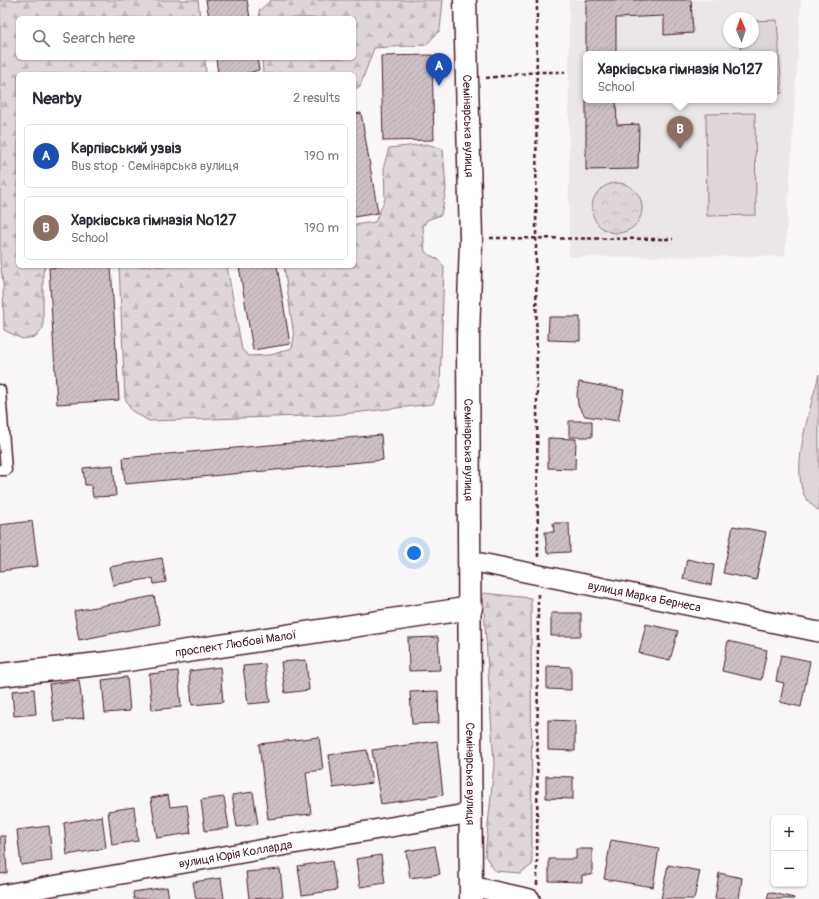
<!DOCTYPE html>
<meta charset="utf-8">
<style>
:root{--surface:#fff;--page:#f2f2f3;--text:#2b2b33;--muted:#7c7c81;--line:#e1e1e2;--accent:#d93025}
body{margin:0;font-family:Pangolin,sans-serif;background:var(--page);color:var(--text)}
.controls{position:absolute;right:12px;bottom:12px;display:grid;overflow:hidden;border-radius:6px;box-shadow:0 1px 3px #0004}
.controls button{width:36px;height:36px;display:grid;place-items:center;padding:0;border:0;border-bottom:1px solid var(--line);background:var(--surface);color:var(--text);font:20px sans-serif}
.compass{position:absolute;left:723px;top:12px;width:36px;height:36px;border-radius:50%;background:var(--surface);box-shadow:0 1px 3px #0004;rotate:357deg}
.you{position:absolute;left:414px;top:553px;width:14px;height:14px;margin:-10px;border:3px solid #fff;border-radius:50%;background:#1a73e8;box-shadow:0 0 0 6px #1a73e833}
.badge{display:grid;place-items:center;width:26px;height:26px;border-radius:50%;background:var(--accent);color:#fff;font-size:13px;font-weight:700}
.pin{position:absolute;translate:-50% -33px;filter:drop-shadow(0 1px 2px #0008)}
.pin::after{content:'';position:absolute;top:21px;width:14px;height:12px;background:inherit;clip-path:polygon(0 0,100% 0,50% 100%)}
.popup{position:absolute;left:583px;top:51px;width:194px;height:52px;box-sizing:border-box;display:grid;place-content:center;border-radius:6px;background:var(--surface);filter:drop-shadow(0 1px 3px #0005);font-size:13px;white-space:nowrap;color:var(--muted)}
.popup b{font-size:15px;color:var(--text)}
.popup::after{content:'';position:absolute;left:50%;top:100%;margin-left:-8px;border:8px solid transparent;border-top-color:var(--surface)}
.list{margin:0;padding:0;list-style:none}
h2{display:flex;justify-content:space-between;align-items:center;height:52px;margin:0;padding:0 16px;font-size:17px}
h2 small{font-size:13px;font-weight:400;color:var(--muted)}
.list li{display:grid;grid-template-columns:26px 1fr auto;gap:12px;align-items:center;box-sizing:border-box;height:64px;margin:0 8px 8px;padding:0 8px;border:1px solid var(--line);border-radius:6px}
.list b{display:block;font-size:15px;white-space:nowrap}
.list p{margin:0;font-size:13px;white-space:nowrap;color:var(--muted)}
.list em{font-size:13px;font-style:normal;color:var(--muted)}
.icon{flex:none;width:22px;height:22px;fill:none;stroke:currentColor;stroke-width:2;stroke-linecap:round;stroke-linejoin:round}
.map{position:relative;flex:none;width:819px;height:899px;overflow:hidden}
.search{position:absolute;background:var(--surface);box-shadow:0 1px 3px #0004;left:16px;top:16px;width:340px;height:44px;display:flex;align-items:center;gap:10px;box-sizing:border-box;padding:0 14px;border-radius:6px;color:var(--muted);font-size:15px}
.panel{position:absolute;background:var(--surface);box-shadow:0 1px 3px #0004;left:16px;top:72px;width:340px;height:196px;border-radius:6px}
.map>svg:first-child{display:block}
.built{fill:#ebe6e8;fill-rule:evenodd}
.forest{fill:url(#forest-firs);stroke:#947a82}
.park{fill:url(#park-crowns);stroke:#947a82}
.pitch{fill:#ded6d9;stroke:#947a82}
.building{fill:url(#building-hatch);stroke:#4a1f2b}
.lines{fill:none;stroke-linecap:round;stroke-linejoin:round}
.lane-casing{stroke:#4a1f2b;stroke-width:13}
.street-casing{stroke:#4a1f2b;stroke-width:22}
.primary-casing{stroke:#4a1f2b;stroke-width:25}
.path{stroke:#4a1f2b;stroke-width:2.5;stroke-dasharray:4 3;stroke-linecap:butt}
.lane{stroke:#fff;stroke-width:10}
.street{stroke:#fff;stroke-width:19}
.primary{stroke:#fff;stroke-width:22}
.labels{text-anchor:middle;stroke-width:3.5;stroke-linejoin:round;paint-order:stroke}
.street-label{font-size:12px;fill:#4a1f2b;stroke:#fff}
</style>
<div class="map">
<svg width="819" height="899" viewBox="0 0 819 899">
<defs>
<pattern id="forest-firs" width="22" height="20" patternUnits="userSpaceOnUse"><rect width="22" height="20" fill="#ded6d9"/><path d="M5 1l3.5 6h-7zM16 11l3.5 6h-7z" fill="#c0b7ba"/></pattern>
<pattern id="park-crowns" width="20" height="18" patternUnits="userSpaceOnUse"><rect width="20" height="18" fill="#ded6d9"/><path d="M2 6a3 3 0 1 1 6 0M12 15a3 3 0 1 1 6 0" fill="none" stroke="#c0b7ba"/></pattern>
<pattern id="building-hatch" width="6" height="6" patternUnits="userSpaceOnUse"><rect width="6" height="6" fill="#cdc1c4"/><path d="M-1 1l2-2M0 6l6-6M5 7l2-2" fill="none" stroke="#b2a5a9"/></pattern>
</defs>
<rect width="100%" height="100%" fill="#f8f6f7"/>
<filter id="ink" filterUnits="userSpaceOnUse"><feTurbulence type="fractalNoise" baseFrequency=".025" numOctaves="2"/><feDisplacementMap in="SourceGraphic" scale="8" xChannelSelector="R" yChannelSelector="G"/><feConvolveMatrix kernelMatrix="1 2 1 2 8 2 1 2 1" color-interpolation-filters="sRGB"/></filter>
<g filter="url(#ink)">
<path class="built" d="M569,0H801L785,256L569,257ZM729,18H753V42H729ZM586,54H774V100H586Z"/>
<path class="forest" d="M0,0H198L200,18H18V58H205L206,74H18V266H45L43,272V328L36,337L22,339L4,330L3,284L0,261Z
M271,0H443L440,30L426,45L374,48L360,86L354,90V74H263L262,58H354V18H260L259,11Z
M427,144L443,149L446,190L441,215L427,220L423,227L425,252L439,260L444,267L440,387L433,404L334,415L149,421L132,411L125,398L119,266H227L242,350L249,356L271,355L292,348L294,337L284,266H354V225L375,222L385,199L384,165L389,148Z
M483,593L531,598L532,865L520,873L495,871L485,856L494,764Z"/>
<path class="park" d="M592 208a25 25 0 1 1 50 0a25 25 0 1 1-50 0Z"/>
<path class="pitch" d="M777,20L782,93L774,94V54H741L740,42H753V21Z
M755,113L756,215L707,216L706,114Z
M819,374V511C814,507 807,501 804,495C791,464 811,407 819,374Z"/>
<path class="building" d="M206,0H247L250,18H209Z
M586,0H691L693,33L664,35V16L616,18V54H586Z
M432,55L434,140L383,141L381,56Z
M216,58H257L259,70L245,74H218Z
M586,100H616L617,125L639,124L638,169L586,170Z
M361,113L378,213L354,217V114Z
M76,266H111L119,400L57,404L49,268Z
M239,266H277L290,344L253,350Z
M549,317H580V341L548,340Z
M579,382L624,390L618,421L585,416L578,405L577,394Z
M569,421H592V437H569Z
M381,435L383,460L125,484L123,458Z
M548,438L576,439L575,469L548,468Z
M113,465L116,496L93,497L91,485H85L83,468Z
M32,521L38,566L0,571V525Z
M553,523H569L570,552L547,553L545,532H554Z
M733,526L766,532L756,580L723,573Z
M162,558L166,582L154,584L153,578L113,585L109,567Z
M687,559L714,565L711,585L683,579Z
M154,596L160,624L79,640L74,611Z
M551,613H581V636H551Z
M646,624L678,631L670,660L639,653Z
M438,637L440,670L409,671L408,638Z
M728,641L767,650L761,680L722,671Z
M781,655L810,661L801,707L780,702L784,683L776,681Z
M306,660L309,690L285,693L281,662Z
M265,664L270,702L248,704L243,666Z
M547,666L571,667V690L547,689Z
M220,667L223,702L192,705L189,671Z
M178,671L181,707L152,710L149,674Z
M127,677L130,711L105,713L102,680Z
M79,680L84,718L54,722L49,684Z
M34,689L36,714L14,716L12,691Z
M438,691L439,723L412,724L410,692Z
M548,720L575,721V751L548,750Z
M319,737L323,770L306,772L311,814L268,819L259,744Z
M437,741L443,795L381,804L372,750Z
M367,750L372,783L333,788L329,755Z
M546,776L573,777V799L546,798Z
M253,792L258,824L237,827L232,795Z
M168,795L170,807L187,805L191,833L157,838L151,798Z
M224,797L229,828L205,831L201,800Z
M134,807L138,841L112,845L108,811Z
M102,816L106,848L67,855L64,823Z
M49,826L52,861L21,865L17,830Z
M0,836H5L7,873L0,874Z
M611,840L659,848L653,887L604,879Z
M435,846L440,874L410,878L406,851Z
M576,849H592V875H582V882L549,881V859H576Z
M381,855L385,883L360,887L356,859Z
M332,861L337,890L302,895L298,866Z
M668,865L700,871L694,899H661Z
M280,869L283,897L249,899L246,872Z
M719,873L742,878L739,899H715Z
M221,878L224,899H196L193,882Z
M167,887L169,899H134L133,892Z
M769,892L794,898V899H767Z"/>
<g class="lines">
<defs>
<path id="lane" d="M0,390L6,470H0"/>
<g id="street">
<path id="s1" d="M471,561L819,632"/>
<path d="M471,886L530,899"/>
<path id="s2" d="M0,895L471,813"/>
</g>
<g id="primary">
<path id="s3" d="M465,0L471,239L468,339L471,899"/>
<path id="s4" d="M0,675L108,663L471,608"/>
</g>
</defs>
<use href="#lane" class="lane-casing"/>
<use href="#street" class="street-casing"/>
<use href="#primary" class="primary-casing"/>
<path class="path" d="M537,0L536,252L538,557
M486,78L537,72H565
M490,238L673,239
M537,885L538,592"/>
<use href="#lane" class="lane"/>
<use href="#street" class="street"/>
<use href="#primary" class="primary"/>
</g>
</g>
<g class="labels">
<g class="street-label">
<text dy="4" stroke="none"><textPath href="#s3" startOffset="126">Семінарська вулиця</textPath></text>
<text dy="4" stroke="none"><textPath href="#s3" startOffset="450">Семінарська вулиця</textPath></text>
<text dy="4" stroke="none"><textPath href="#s1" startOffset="177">вулиця Марка Бернеса</textPath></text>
<text dy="4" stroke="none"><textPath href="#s4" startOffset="238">проспект Любові Малої</textPath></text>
<text dy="4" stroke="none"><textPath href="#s3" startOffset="774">Семінарська вулиця</textPath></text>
<text dy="4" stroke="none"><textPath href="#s2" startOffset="239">вулиця Юрія Колларда</textPath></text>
</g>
</g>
</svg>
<div class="controls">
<button>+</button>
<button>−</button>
</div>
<svg class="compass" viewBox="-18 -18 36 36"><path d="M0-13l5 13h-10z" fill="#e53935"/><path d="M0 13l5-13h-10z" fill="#7c7c81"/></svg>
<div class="you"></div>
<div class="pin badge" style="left:439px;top:86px;background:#1a4fb4">A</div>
<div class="pin badge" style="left:680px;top:149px;background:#8d6e63">B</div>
<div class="popup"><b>Харківська гімназія №127</b>School</div>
<div class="search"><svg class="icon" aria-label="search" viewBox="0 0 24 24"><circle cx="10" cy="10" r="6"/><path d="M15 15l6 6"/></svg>Search here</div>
<section class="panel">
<h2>Nearby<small>2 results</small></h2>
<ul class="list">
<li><span class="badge" style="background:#1a4fb4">A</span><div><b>Карпівський узвіз</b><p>Bus stop · Семінарська вулиця</p></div><em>190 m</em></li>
<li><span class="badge" style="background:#8d6e63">B</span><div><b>Харківська гімназія №127</b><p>School</p></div><em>190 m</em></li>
</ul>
</section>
</div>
